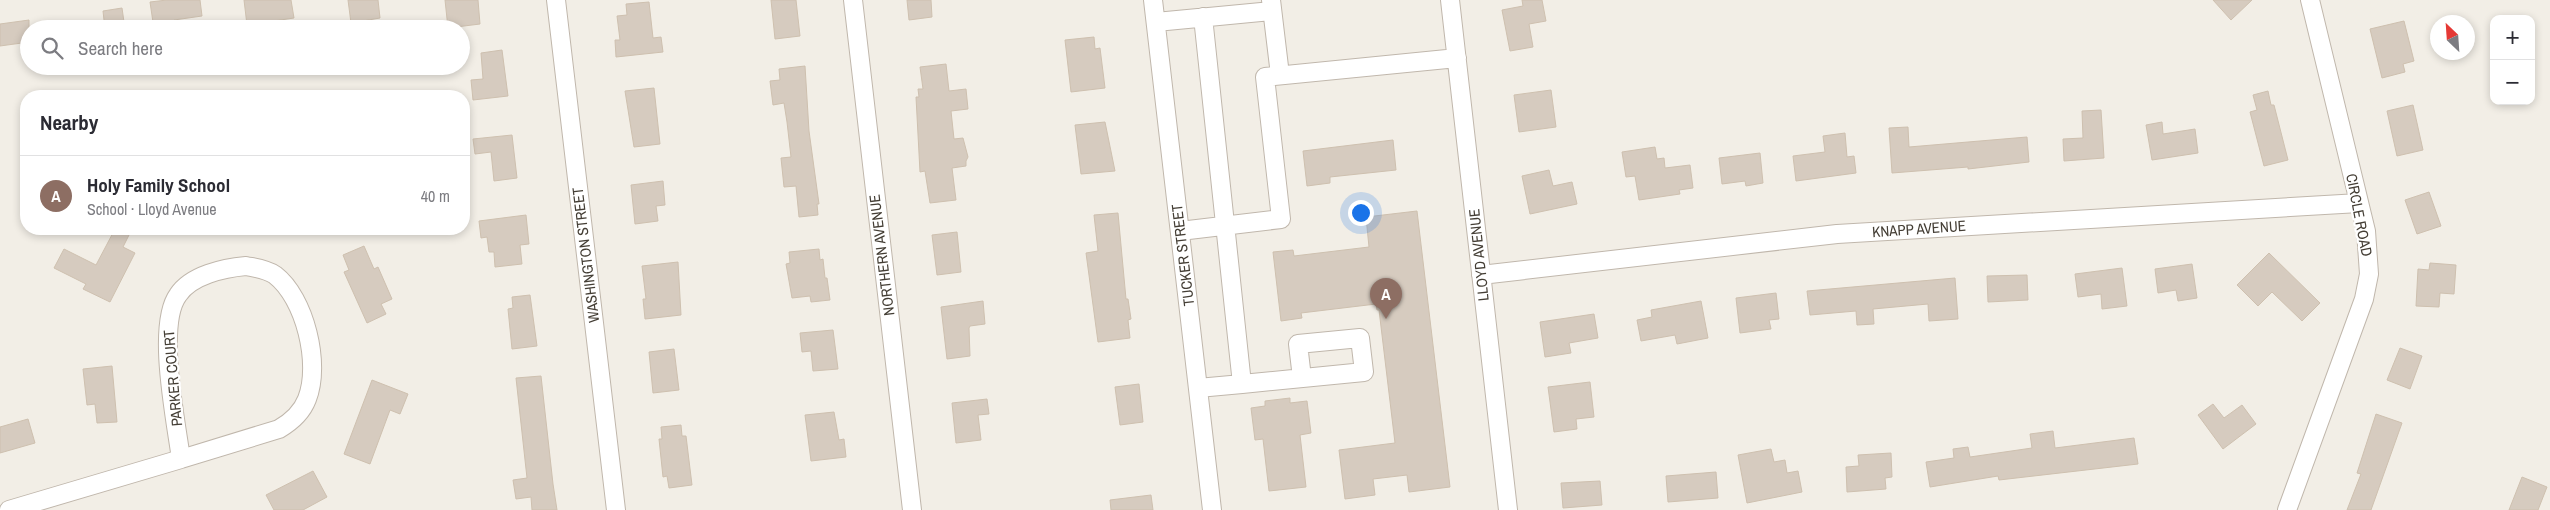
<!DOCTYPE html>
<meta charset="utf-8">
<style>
:root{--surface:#fff;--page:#f2f2f3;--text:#2b2b33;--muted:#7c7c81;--line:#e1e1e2;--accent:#d93025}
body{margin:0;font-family:"Archivo Narrow",sans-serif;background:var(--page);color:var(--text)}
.controls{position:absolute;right:15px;top:15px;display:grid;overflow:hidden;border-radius:10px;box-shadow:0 2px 8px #0003}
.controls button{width:45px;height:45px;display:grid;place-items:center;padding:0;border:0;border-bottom:1px solid var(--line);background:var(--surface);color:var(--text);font:25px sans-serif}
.compass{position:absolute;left:2430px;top:15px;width:45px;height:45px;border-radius:50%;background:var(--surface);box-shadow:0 2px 8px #0003;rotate:335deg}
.you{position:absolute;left:1360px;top:212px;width:18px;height:18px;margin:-12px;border:4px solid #fff;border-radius:50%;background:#1a73e8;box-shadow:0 0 0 8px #1a73e833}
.badge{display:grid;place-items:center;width:32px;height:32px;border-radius:50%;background:var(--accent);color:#fff;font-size:16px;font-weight:700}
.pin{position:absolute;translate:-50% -41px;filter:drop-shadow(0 1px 2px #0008)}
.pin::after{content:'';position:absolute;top:26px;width:18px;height:15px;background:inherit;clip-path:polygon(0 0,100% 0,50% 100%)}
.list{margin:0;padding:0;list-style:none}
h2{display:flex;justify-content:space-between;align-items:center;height:65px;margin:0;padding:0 20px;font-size:21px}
h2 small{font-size:16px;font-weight:400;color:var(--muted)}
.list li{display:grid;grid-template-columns:32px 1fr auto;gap:15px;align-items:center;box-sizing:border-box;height:80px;padding:0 20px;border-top:1px solid var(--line)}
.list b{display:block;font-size:19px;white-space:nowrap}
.list p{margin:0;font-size:16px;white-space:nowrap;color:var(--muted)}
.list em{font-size:16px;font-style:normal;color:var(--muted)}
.icon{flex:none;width:28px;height:28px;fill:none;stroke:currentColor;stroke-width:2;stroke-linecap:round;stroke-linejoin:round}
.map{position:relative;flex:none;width:2550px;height:510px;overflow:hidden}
.search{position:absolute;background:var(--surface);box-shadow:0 2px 8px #0003;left:20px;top:20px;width:450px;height:55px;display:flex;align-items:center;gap:12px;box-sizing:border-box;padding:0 18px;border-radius:28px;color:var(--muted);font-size:19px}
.panel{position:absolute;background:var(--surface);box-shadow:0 2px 8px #0003;left:20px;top:90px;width:450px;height:145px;border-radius:20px}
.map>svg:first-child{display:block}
.building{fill:#d6cbbf;stroke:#cec0af}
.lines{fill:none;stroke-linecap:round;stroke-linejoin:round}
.minor-casing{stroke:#c0b7ac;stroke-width:20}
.minor{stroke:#fff;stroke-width:18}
.labels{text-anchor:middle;stroke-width:4.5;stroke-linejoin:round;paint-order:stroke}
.street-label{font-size:15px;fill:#443e35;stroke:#fff}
</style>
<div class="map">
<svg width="2550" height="510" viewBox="0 0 2550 510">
<rect width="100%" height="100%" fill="#f2eee6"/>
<path class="building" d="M167,0H200L202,16L174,20L176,29H154L150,2Z
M244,0H291L294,18L247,25Z
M348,0H378L380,18L351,23Z
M445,0H478L480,24L448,28Z
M771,0H796L800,36L775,39Z
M907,0H931L932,17L909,20Z
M1522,0H1542L1546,21L1529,24L1533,47L1510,51L1502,10L1523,6Z
M2213,0H2252L2231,20Z
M649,2L653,38L661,37L663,52L616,57L615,40H620L617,16L627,15L626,4Z
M122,8L125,29H105L103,11Z
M29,20V42L0,46V24Z
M2404,21L2414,61L2403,64L2405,72L2382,78L2370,29Z
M1094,37L1095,49L1100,48L1105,88L1071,92L1065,40Z
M502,50L508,96L473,100L471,80L483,79L481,53Z
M946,64L949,91L966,89L968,109L951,111L954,139L963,138L968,157L966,161V166L952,168L956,200L930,203L925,171L920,172L916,97H919L918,89H923L920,67Z
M805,66L809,131L819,204H817L818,215L799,217L796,186L784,187L781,158L791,157L787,122L784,103L773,105L770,81L780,80L779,69Z
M654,88L660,144L634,147L625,91Z
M1551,90L1556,127L1519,132L1514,95Z
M2268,91L2271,105H2274L2288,160L2264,166L2250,112L2257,110L2253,95Z
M2413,105L2423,150L2397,156L2387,111Z
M2101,110L2104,158L2064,161L2063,139L2083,138L2082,111Z
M1105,122L1115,171L1081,174L1075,125Z
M2162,122L2163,134L2195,129L2198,153L2152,160L2146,125Z
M1908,127L1909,147L2027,137L2029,162L1968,169V167L1892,173L1889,128Z
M1845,133L1847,157L1854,156L1856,173L1796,181L1793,156L1825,152L1823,136Z
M512,135L517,178L494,181L491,152L475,154L473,139Z
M1393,140L1396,170L1330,177V183L1307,186L1303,151Z
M1655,147L1657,159L1664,158L1665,168L1690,165L1693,188L1679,190L1680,194L1639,200L1635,176L1626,177L1622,152Z
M1760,153L1763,183L1746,186L1745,181L1722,184L1719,158Z
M1549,170L1553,186L1572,182L1577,204L1530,214L1522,176Z
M663,181L665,205L656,206L658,221L635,224L631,185Z
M2429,192L2441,226L2417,234L2405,200Z
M1417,211L1450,487L1409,492L1407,475L1373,479L1375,495L1345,499L1339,450L1395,443L1379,310H1377L1376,304L1301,313L1302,318L1281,321L1273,252L1293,250L1294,256L1369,247L1366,217Z
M1118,213L1126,299H1128L1131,319L1128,320L1130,338L1098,342L1086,253L1098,251L1094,215Z
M526,215L529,244L520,245L522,264L495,267L494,252H489L487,237L481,238L479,221Z
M115,229L130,233L123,247L135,253L110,302L83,289L86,284L54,268L64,249L96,265Z
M957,232L961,272L937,275L932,235Z
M364,246L374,269L378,267L392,299L381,304L386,314L367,323L344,272L349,270L343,255Z
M819,249L820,260L823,259L825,278H827L830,300L811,302L810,296L792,298L786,264L790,263L789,252Z
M2269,253L2320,303L2302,321L2272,292L2258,306L2237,285Z
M678,262L681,315L645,319L643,299H646L642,266Z
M2430,263L2456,265L2454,294L2440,293L2439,307L2416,306L2418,269L2429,270Z
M2192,264L2197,298L2178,301L2176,290L2158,293L2155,269Z
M2122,268L2127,306L2102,309L2101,294L2078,297L2075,274Z
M2027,275L2028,300L1988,302L1987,276Z
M1955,278L1958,319L1929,321L1928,304L1873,309L1874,324L1857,325L1856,311L1810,315L1807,291Z
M1776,293L1779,319L1769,320L1771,329L1740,333L1736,298Z
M530,295L537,346L512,349L508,309L513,308L512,297Z
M983,301L985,324L970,326L969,328L970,356L947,359L941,307Z
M1701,301L1708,338L1677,344L1675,335L1641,341L1637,320L1652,317L1651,310Z
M1594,314L1598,338L1569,343L1571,353L1545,357L1540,322Z
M833,330L838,369L813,371L811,351L802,352L800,333Z
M2400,348L2422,356L2410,389L2387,380Z
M674,349L679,390L653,393L649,352Z
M112,366L117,422L97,423L95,404L87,405L83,369Z
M541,376L553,484L557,510H532L531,497L516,499L513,480L527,478L516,378Z
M372,380L408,394L400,414L390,410L370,464L344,454Z
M1590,382L1594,417L1576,419L1577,429L1554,432L1548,387Z
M1139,384L1143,422L1120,425L1115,387Z
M1290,398V403L1307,401L1311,433L1300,435L1306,487L1269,491L1263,439L1255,440L1251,408L1265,406V401Z
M987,399L989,414L978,415L981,440L956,443L952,403Z
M2213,404L2224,418L2242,405L2256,424L2223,449L2198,415Z
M834,412L839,440L844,439L846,457L811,461L805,415Z
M2376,414L2402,423L2371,510H2347L2361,474L2357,473Z
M28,419L35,443L0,453V427Z
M681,425L682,436H686L692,485L669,488L667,476L663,477L659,439H662L661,427Z
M2053,431L2055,448L2134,438L2138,464L1999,480L1998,476L1930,487L1926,462L1954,458L1953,449L1968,447L1970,457L2032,448L2030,434Z
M1771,449L1774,462L1785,460L1787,473L1798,471L1802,492L1747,503L1738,455Z
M1891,453L1892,477L1885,478L1886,489L1847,492L1846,467L1859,466L1858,455Z
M313,471L327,497L303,510H274L266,495Z
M1716,472L1718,498L1668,502L1666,476Z
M2522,477L2547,487L2538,510H2509Z
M1600,481L1602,505L1563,508L1561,483Z
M1151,495L1153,510H1111L1110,500Z"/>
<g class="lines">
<defs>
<path id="minor" d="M556,0L616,510
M853,0L912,510
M1153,0L1212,510
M1271,0L1280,75
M1450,0L1508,510
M1156,22L1272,11
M1180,231L1281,219L1265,77L1457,58
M246,266C256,268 266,269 275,275C305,298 321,364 307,399C302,412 291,422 279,429L181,459C176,421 156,325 178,295C191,275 224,268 246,266Z
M1481,275L1837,234L2359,203
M1242,384L1364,372L1360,338L1298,344L1302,378
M1198,388L1242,384L1203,17
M9,510L181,459
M2287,510L2364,299L2369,274L2366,231L2310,0"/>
</defs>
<use href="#minor" class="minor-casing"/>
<use href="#minor" class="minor"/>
</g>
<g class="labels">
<g class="street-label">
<text transform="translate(2359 215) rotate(79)" y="5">CIRCLE ROAD</text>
<text transform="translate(1919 229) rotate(-4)" y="5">KNAPP AVENUE</text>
<text transform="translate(586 255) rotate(-97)" y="5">WASHINGTON STREET</text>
<text transform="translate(882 255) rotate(-97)" y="5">NORTHERN AVENUE</text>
<text transform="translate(1183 255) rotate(-97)" y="5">TUCKER STREET</text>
<text transform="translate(1479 255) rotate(-96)" y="5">LLOYD AVENUE</text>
<text transform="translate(173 378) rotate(-95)" y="5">PARKER COURT</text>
</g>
</g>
</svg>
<div class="controls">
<button>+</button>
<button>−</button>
</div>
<svg class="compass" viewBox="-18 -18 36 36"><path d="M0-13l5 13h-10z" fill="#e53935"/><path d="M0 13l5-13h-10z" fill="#7c7c81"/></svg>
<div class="you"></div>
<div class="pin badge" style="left:1386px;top:319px;background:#8d6e63">A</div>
<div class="search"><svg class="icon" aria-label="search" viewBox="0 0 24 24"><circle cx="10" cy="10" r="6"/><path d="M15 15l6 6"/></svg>Search here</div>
<section class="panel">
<h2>Nearby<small></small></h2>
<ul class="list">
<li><span class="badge" style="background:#8d6e63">A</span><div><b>Holy Family School</b><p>School · Lloyd Avenue</p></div><em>40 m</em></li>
</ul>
</section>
</div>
